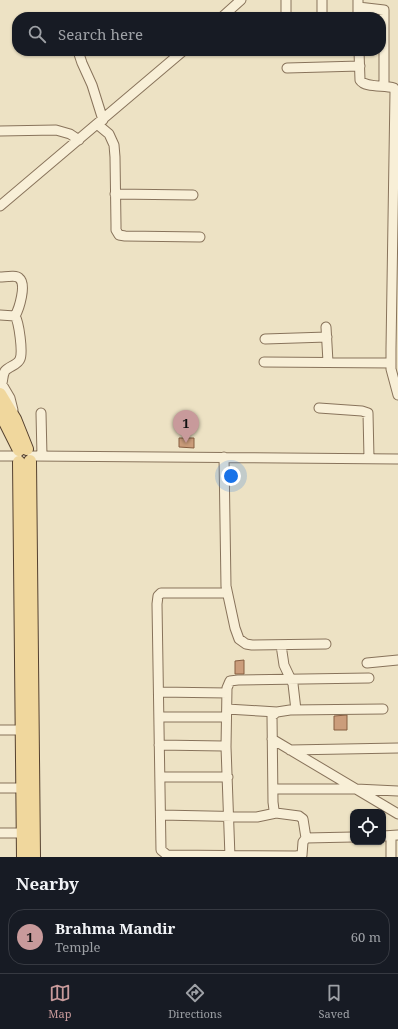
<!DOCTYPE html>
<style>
:root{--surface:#171b24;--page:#20242c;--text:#f1f3f6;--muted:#9ea1a6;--line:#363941;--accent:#c89a9b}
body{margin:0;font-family:"Noto Serif",serif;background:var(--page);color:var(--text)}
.controls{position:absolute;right:12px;bottom:12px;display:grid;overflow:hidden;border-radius:8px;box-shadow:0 1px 3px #0004}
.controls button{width:36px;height:36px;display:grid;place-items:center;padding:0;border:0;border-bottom:1px solid var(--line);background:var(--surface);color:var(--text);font:20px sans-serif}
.you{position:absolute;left:231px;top:476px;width:14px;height:14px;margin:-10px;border:3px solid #fff;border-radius:50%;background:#1a73e8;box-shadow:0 0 0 6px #1a73e833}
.badge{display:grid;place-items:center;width:26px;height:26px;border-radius:50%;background:var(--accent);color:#111;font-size:13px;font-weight:700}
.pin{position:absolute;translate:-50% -33px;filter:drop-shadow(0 1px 2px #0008)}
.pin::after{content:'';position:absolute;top:21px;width:14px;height:12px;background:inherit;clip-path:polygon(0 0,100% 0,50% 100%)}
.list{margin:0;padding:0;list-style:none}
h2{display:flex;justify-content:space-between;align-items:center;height:52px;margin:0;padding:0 16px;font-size:17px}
h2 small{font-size:13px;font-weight:400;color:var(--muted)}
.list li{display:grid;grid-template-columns:26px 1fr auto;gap:12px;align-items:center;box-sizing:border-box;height:56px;margin:0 8px 8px;padding:0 8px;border:1px solid var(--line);border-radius:16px}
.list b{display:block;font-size:15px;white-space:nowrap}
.list p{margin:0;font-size:13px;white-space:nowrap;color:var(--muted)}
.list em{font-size:13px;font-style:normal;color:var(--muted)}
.icon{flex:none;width:22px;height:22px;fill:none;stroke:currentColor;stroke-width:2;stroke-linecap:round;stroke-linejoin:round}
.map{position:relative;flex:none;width:398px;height:857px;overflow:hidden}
.search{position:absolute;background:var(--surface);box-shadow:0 1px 3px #0004;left:12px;right:12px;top:12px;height:44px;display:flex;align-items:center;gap:10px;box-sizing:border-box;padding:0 14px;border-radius:16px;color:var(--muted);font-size:15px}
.sheet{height:116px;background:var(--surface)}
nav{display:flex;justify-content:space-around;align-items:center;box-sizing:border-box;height:56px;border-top:1px solid var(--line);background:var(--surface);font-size:11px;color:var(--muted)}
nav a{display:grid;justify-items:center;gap:2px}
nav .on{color:var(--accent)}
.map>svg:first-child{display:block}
.building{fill:#cb9d7b;stroke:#865e41}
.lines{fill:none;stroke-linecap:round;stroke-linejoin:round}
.minor-casing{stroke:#88735b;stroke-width:11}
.major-casing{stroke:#55412f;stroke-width:14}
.minor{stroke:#f8efd7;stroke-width:9}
.major{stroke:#f0d79d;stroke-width:12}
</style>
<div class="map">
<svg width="398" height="857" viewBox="0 0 398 857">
<rect width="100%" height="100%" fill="#ede2c4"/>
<path class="building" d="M179,438H194V448L179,447Z
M244,660V674H235V661Z
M347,715V730H334V716Z"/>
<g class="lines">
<defs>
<path id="minor" d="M286,0V17
M358,0V17
M358,7L384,10V85
M222,17L241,0
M322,17V0
M78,51L82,63L92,85L103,120
M359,51L360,80C365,88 384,85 394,88L395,92L391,349V369L398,395
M287,68L360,66
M97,124L109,134L114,145L115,157L116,225V230L119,235L125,236L200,237
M0,131L56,130L70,134L79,140
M115,194L193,195
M0,206L183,51
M0,277C5,277 16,275 19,278C27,284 19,309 15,316
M0,315L15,316C19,322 23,352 20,359C18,365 9,366 5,371C3,374 3,379 2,383
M326,327L328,362
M265,339L327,337
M264,362L391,363
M0,381L10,398L13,410
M319,408L362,411L368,413L369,458
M41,413L42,456
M0,456H17
M32,456L398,459
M224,457L226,586L235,628L239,639L246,644L252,645L326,644
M227,593H161L158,596L157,604L161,850L167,855L296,856L302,855L303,842L306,838L353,837
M281,645L284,665L293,684L296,710
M367,663L398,660
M159,692L227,693
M227,709L277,712
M159,717H226
M0,730H26
M272,739L398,814
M159,745L223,746L226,747L230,857
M226,747L227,688L230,681L238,680L369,678
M290,750L398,748
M160,777H228
M0,788H23
M273,789H356L398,791
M161,815L257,817L276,813
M0,833H23
M383,836L398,835
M306,838L303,819L299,816L276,813L274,810L273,802L272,716L277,712L290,710L383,709
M391,857V836"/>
<path id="major" d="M0,394L15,419L27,449
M0,412L19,450
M30,461L34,857
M19,462L23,857"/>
</defs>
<use href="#minor" class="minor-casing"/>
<use href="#major" class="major-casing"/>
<use href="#minor" class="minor"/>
<use href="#major" class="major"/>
</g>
</svg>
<div class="controls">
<button><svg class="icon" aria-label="locate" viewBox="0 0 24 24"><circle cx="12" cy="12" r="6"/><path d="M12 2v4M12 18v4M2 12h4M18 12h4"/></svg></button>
</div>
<div class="you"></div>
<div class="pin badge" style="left:186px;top:443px">1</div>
<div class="search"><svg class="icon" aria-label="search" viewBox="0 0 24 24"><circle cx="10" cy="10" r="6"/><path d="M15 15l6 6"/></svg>Search here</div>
</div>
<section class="sheet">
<h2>Nearby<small></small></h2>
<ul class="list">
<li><span class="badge">1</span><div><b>Brahma Mandir</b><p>Temple</p></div><em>60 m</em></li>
</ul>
</section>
<nav>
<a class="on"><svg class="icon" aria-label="map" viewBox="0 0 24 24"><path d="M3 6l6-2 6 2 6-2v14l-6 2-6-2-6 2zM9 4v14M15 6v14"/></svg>Map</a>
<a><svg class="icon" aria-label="directions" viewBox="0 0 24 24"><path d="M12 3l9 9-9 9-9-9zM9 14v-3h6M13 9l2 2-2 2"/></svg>Directions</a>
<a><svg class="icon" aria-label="saved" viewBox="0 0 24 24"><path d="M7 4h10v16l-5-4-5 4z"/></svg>Saved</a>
</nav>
